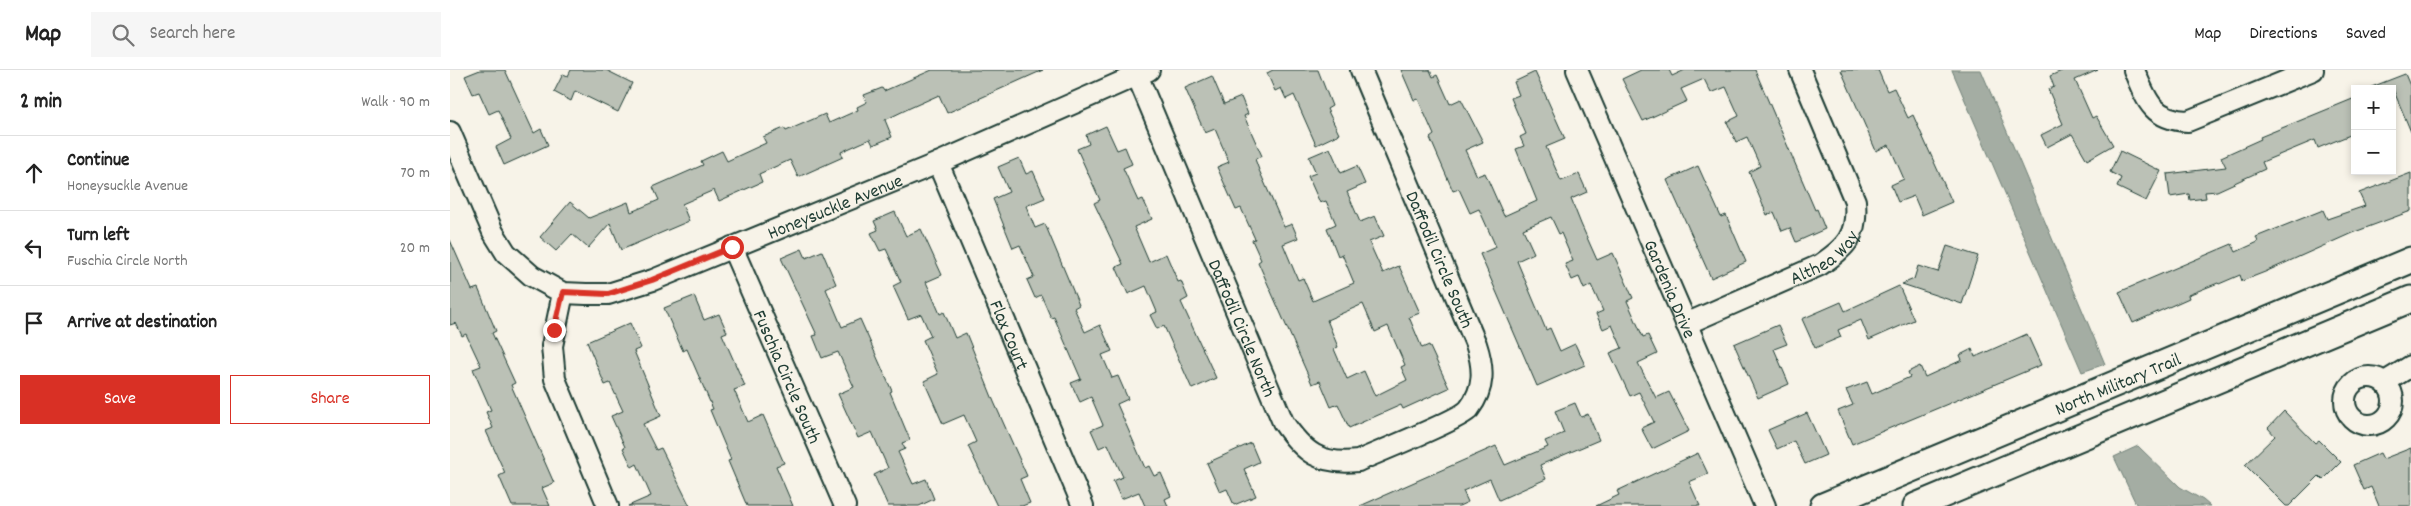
<!DOCTYPE html>
<meta charset="utf-8">
<style>
:root{--surface:#fff;--page:#f6f6f6;--text:#222;--muted:#767676;--line:#e0e0e0;--accent:#d93025}
body{margin:0;font-family:Dekko,sans-serif;background:var(--page);color:var(--text)}
.controls{position:absolute;right:15px;top:15px;display:grid;overflow:hidden;border-radius:0px;box-shadow:0 2px 8px #0003}
.controls button{width:45px;height:45px;display:grid;place-items:center;padding:0;border:0;border-bottom:1px solid var(--line);background:var(--surface);color:var(--text);font:25px sans-serif}
.stop{position:absolute;width:15px;height:15px;margin:-11px;border:4px solid #d93025;border-radius:50%;background:#fff}
.stop.end{background:#d93025;border-color:#fff;box-shadow:0 1px 5px #0008}
.list{margin:0;padding:0;list-style:none}
h2{display:flex;justify-content:space-between;align-items:center;height:65px;margin:0;padding:0 20px;font-size:21px}
h2 small{font-size:16px;font-weight:400;color:var(--muted)}
.list li{display:grid;grid-template-columns:32px 1fr auto;gap:15px;align-items:center;box-sizing:border-box;height:75px;padding:0 20px;border-top:1px solid var(--line)}
.list b{display:block;font-size:19px;white-space:nowrap}
.list p{margin:0;font-size:16px;white-space:nowrap;color:var(--muted)}
.list em{font-size:16px;font-style:normal;color:var(--muted)}
.actions{display:flex;gap:10px;padding:15px 20px}
.actions a{flex:1;padding:11px 0;border:1px solid var(--accent);border-radius:0px;text-align:center;font-size:18px;color:var(--accent)}
.actions .main{background:var(--accent);color:#fff}
.icon{flex:none;width:28px;height:28px;fill:none;stroke:currentColor;stroke-width:2;stroke-linecap:round;stroke-linejoin:round}
.map{position:relative;flex:none;width:1961px;height:436px;overflow:hidden}
header{display:flex;align-items:center;gap:30px;box-sizing:border-box;height:70px;padding:0 25px;background:var(--surface);border-bottom:1px solid var(--line)}
header strong{font-size:24px}
nav{display:flex;gap:28px;margin-inline-start:auto;font-size:18px}
.search{width:350px;height:45px;background:var(--page);display:flex;align-items:center;gap:12px;box-sizing:border-box;padding:0 18px;border-radius:0px;color:var(--muted);font-size:19px}
main{display:flex}
aside{flex:1;background:var(--surface)}
.map>svg:first-child{display:block}
.water{fill:#a4ada3;stroke:#6f8077}
.building{fill:#bbc1b6;stroke:#1f3d34;fill-rule:evenodd}
.lines{fill:none;stroke-linecap:round;stroke-linejoin:round}
.minor-casing{stroke:#1f3d34;stroke-width:24}
.major-casing{stroke:#1f3d34;stroke-width:29}
.minor{stroke:#f7f3e8;stroke-width:20}
.major{stroke:#f7f3e8;stroke-width:25}
.route{stroke:#d93025;stroke-width:6}
.labels{text-anchor:middle;stroke-width:4;stroke-linejoin:round;paint-order:stroke}
.street-label{font-size:19px;fill:#1f3d34;stroke:#f7f3e8}
</style>
<header>
<strong>Map</strong>
<div class="search"><svg class="icon" aria-label="search" viewBox="0 0 24 24"><circle cx="10" cy="10" r="6"/><path d="M15 15l6 6"/></svg>Search here</div>
<nav><a>Map</a><a>Directions</a><a>Saved</a></nav>
</header>
<main>
<aside>
<h2>2 min<small>Walk · 90 m</small></h2>
<ul class="list">
<li><svg class="icon" aria-label="ahead" viewBox="0 0 24 24"><path d="M12 20V5M6 11l6-6 6 6"/></svg><div><b>Continue</b><p>Honeysuckle Avenue</p></div><em>70 m</em></li>
<li><svg class="icon" aria-label="left" viewBox="0 0 24 24"><path d="M17 20v-9H6M10 6l-5 5 5 5"/></svg><div><b>Turn left</b><p>Fuschia Circle North</p></div><em>20 m</em></li>
<li><svg class="icon" aria-label="arrive" viewBox="0 0 24 24"><path d="M6 21V4h12l-3 4 3 4H6"/></svg><div><b>Arrive at destination</b></div></li>
</ul>
<div class="actions"><a class="main">Save</a><a>Share</a></div>
</aside>
<div class="map">
<svg width="1961" height="436" viewBox="0 0 1961 436">
<rect width="100%" height="100%" fill="#f7f3e8"/>
<filter id="ink" filterUnits="userSpaceOnUse"><feTurbulence type="fractalNoise" baseFrequency=".02" numOctaves="2"/><feDisplacementMap in="SourceGraphic" scale="10" xChannelSelector="R" yChannelSelector="G"/><feConvolveMatrix kernelMatrix="1 2 1 2 8 2 1 2 1" color-interpolation-filters="sRGB"/></filter>
<g filter="url(#ink)">
<path class="water" d="M1502,0H1531L1655,294L1632,302Z
M1688,376L1730,417L1753,430L1760,436H1687L1664,387Z"/>
<path class="building" d="M30,0H55L84,63L91,59L98,75L54,95L46,77L61,69L48,40L39,44L29,22L23,24L15,6Z
M121,0H156L182,13L168,42L125,21L121,31L104,22L113,4L118,6Z
M482,0H593L497,43L489,25L460,38L435,50L442,67L423,75L420,69L391,82L393,87L348,107L340,90L309,104L312,112L269,131L264,120L232,134L239,151L171,180L160,153L138,178L122,164L106,181L90,167L120,132L139,148L178,132L181,142L209,130L203,117L253,95L251,91L272,81L277,91L316,73L313,67L334,58L336,61L375,44L379,53L408,40L407,37L417,32L414,25L432,18L434,21Z
M823,0H868L882,36L877,39L889,64L866,75L844,25L836,29L831,18L825,21L817,3Z
M951,0H980L983,7L987,5L1000,34L1011,29L1033,72L1015,80L1027,106L1035,103L1054,146L1087,131L1066,79L1074,76L1070,67L1076,64L1061,28L1069,25L1064,12L1085,2L1115,69L1096,77L1111,111L1129,104L1137,122L1121,129L1131,154L1147,190L1163,183L1183,228L1177,231L1193,267L1198,265L1207,284L1188,293L1206,328L1219,322L1239,361L1202,379L1191,358L1204,352L1189,322L1180,326L1160,283L1172,278L1162,255L1153,259L1146,244L1153,241L1141,215L1134,219L1129,207L1122,210L1115,194L1123,191L1111,163L1109,164L1101,147L1073,159L1084,183L1067,191L1096,260L1100,258L1110,281L1125,274L1135,295L1087,316L1030,184L1046,177L1029,139L1020,143L1009,119L1003,121L980,68L984,65L968,29L964,30Z
M1191,0H1219L1222,6L1235,0H1305L1365,140L1367,139L1375,159L1346,172L1340,158L1332,161L1324,142L1317,145L1299,102L1310,96L1297,67L1286,72L1277,52L1289,46L1276,17L1261,23L1254,9L1231,19L1237,31L1193,51L1172,9Z
M1391,0H1428L1437,21L1444,18L1458,48L1463,45L1502,132L1472,145L1464,126L1448,132L1441,115L1454,109L1439,75L1426,81Z
M1614,0H1648L1625,10L1642,48L1646,46L1663,75L1637,90L1622,64L1597,77L1591,65L1613,54L1598,19L1604,17L1600,6Z
M1955,4L1961,18V62L1943,19L1919,18Z
M762,6L774,34L791,27L798,44L794,46L812,86L805,89L809,100L834,157L842,154L848,168L833,174L848,210L853,208L863,231L904,213L892,184L888,186L877,158L886,154L876,131L870,133L858,106L866,103L859,87L880,78L891,103L907,96L915,114L897,122L910,152L925,146L934,166L919,172L933,203L949,196L970,243L959,247L972,278L979,275L999,318L953,339L951,335L899,358L888,334L881,337L870,311L862,314L808,192L811,190L802,170L805,169L791,138L786,140L767,97L779,92L765,59L755,63L735,18ZM913,234L925,262L938,256L955,295L951,297L957,310L925,326L914,301L897,309L884,279L888,277L877,250Z
M1905,28V63L1868,78L1865,70L1812,92L1815,99L1767,121L1755,122L1756,128L1740,130L1739,124L1720,127L1717,104L1776,97L1771,87L1811,69L1810,67Z
M656,56L667,80L675,77L682,94L673,98L688,131L693,129L702,149L684,157L699,192L716,184L728,212L731,211L738,228L731,232L766,308L742,319L714,256L707,259L700,245L707,242L696,216L678,224L666,197L673,194L644,133L650,130L627,79L639,74L636,65Z
M1670,81L1711,101L1696,131L1667,117L1671,108L1660,102Z
M569,88L576,104L583,101L595,128L576,136L585,158L595,154L629,235L624,238L635,262L650,255L662,281L652,285L662,308L668,306L678,329L667,334L695,398L699,396L704,406L711,403L721,426L715,429L718,436H695L689,422L671,429L663,411L673,407L658,374L649,378L641,360L653,355L641,327L630,332L621,313L631,309L604,247L601,248L591,225L585,228L577,210L584,207L570,175L563,178L543,129L559,122L548,97Z
M1248,96L1271,147L1276,145L1296,192L1261,208L1217,110Z
M1961,103V141L1902,163L1815,202L1792,211L1790,205L1769,214L1768,213L1738,225L1739,228L1683,253L1669,222L1782,174L1786,182L1808,172L1806,167L1873,140L1877,149L1915,136L1909,123Z
M445,142L456,166L471,159L492,205L476,212L490,244L494,242L505,268L516,263L544,332L577,406L570,409L580,433L572,436H547L518,376L526,372L514,345L493,354L474,311L488,304L473,270L481,266L471,244L458,249L443,216L451,212L436,179L430,181L421,163L428,160L424,151Z
M0,170L22,220L28,218L46,261L42,263L65,313L61,315L104,413L92,418L100,436H62L49,406L55,403L36,361L43,358L36,342L41,340L23,299L31,296L16,264L12,266L6,253L0,255Z
M1497,176L1528,186L1512,234L1452,214L1464,209L1468,196L1488,202Z
M352,179L356,188L372,181L386,214L376,219L392,257L410,249L442,321L440,322L460,370L452,373L455,379L448,382L463,414L476,409L484,429L469,436H438L424,405L438,398L422,362L408,368L388,324L404,317L388,282L372,288L363,266L367,265L331,188Z
M1449,216L1464,250L1419,270L1411,250L1388,260L1391,267L1365,278L1352,249L1391,232L1395,241Z
M244,226L254,250L269,244L277,262L272,264L295,316L284,320L298,352L313,345L334,393L326,396L343,436H297L278,391L281,390L260,340L263,339L237,279L233,281L214,238Z
M180,253L191,278L184,281L211,346L193,354L206,380L211,378L240,436H178L201,426L187,394L182,397L173,378L175,377L161,346L173,341L160,313L155,315L137,272Z
M1328,255L1337,274L1324,279L1339,314L1308,328L1284,274Z
M1577,264L1591,295L1402,374L1388,341L1403,335L1396,320L1417,312L1422,324L1460,307L1458,302L1470,296L1475,307L1512,290L1510,285L1522,279L1525,287Z
M1125,333L1131,347L1138,344L1149,370L1090,395L1096,409L1049,430L1040,409L1013,421L1018,432L1009,436H910L1046,376L1055,395L1098,377L1095,371L1114,363L1105,341Z
M1834,341L1865,373L1869,370L1891,392L1873,410L1869,406L1839,436H1836L1795,395L1825,366L1818,358Z
M1357,343L1376,385L1355,394L1344,371L1327,379L1318,360Z
M801,373L809,392L794,399L806,426L784,435L777,419L770,422L757,393Z
M1961,378V436H1929L1921,417L1914,420L1903,395L1930,383L1933,389Z
M1248,383L1258,404L1239,412L1250,436H1146L1169,425L1167,421Z"/>
<g class="lines">
<defs>
<g id="minor">
<path id="s1" d="M1127,0L1315,436"/>
<path d="M1684,0C1696,29 1702,50 1738,51L1863,0"/>
<path id="s2" d="M687,5L833,352C854,383 870,395 908,391C926,383 1011,349 1019,339C1035,318 1034,298 1026,274L911,0"/>
<path id="s3" d="M0,62L43,162L56,183L82,206L113,223L136,224H158L203,210L488,93L699,0"/>
<path id="s4" d="M488,93L633,436"/>
<path id="s5" d="M282,177L395,436"/>
<path d="M113,223L102,276L105,309L158,436"/>
<path id="s6" d="M1236,254L1370,195C1397,177 1408,165 1405,131L1350,0"/>
<circle cx="1919" cy="331" r="24"/>
<path d="M1935,312L1961,296"/>
</g>
<g id="major">
<path id="s7" d="M1373,436L1961,190"/>
<path d="M1466,436L1961,229"/>
</g>
</defs>
<use href="#minor" class="minor-casing"/>
<use href="#major" class="major-casing"/>
<use href="#minor" class="minor"/>
<use href="#major" class="major"/>
</g>
</g>
<g class="lines" filter="url(#ink)">
<path class="route" d="M104,260L113,222L158,224L202,210L282,177"/>
</g>
<g class="labels">
<g class="street-label">
<text dy="7" stroke="none"><textPath href="#s3" startOffset="492">Honeysuckle Avenue</textPath></text>
<text dy="7" stroke="none"><textPath href="#s6" startOffset="154">Althea Way</textPath></text>
<text transform="translate(991 189) rotate(67)" y="7">Daffodil Circle South</text>
<text dy="7" stroke="none"><textPath href="#s1" startOffset="238">Gardenia Drive</textPath></text>
<text dy="7" stroke="none"><textPath href="#s2" startOffset="274">Daffodil Circle North</textPath></text>
<text dy="7" stroke="none"><textPath href="#s4" startOffset="186">Flax Court</textPath></text>
<text dy="7" stroke="none"><textPath href="#s5" startOffset="141">Fuschia Circle South</textPath></text>
<text dy="7" stroke="none"><textPath href="#s7" startOffset="319">North Military Trail</textPath></text>
</g>
</g>
</svg>
<div class="controls">
<button>+</button>
<button>−</button>
</div>
<div class="stop" style="left:282px;top:177px"></div>
<div class="stop end" style="left:104px;top:260px"></div>
</div>
</main>
